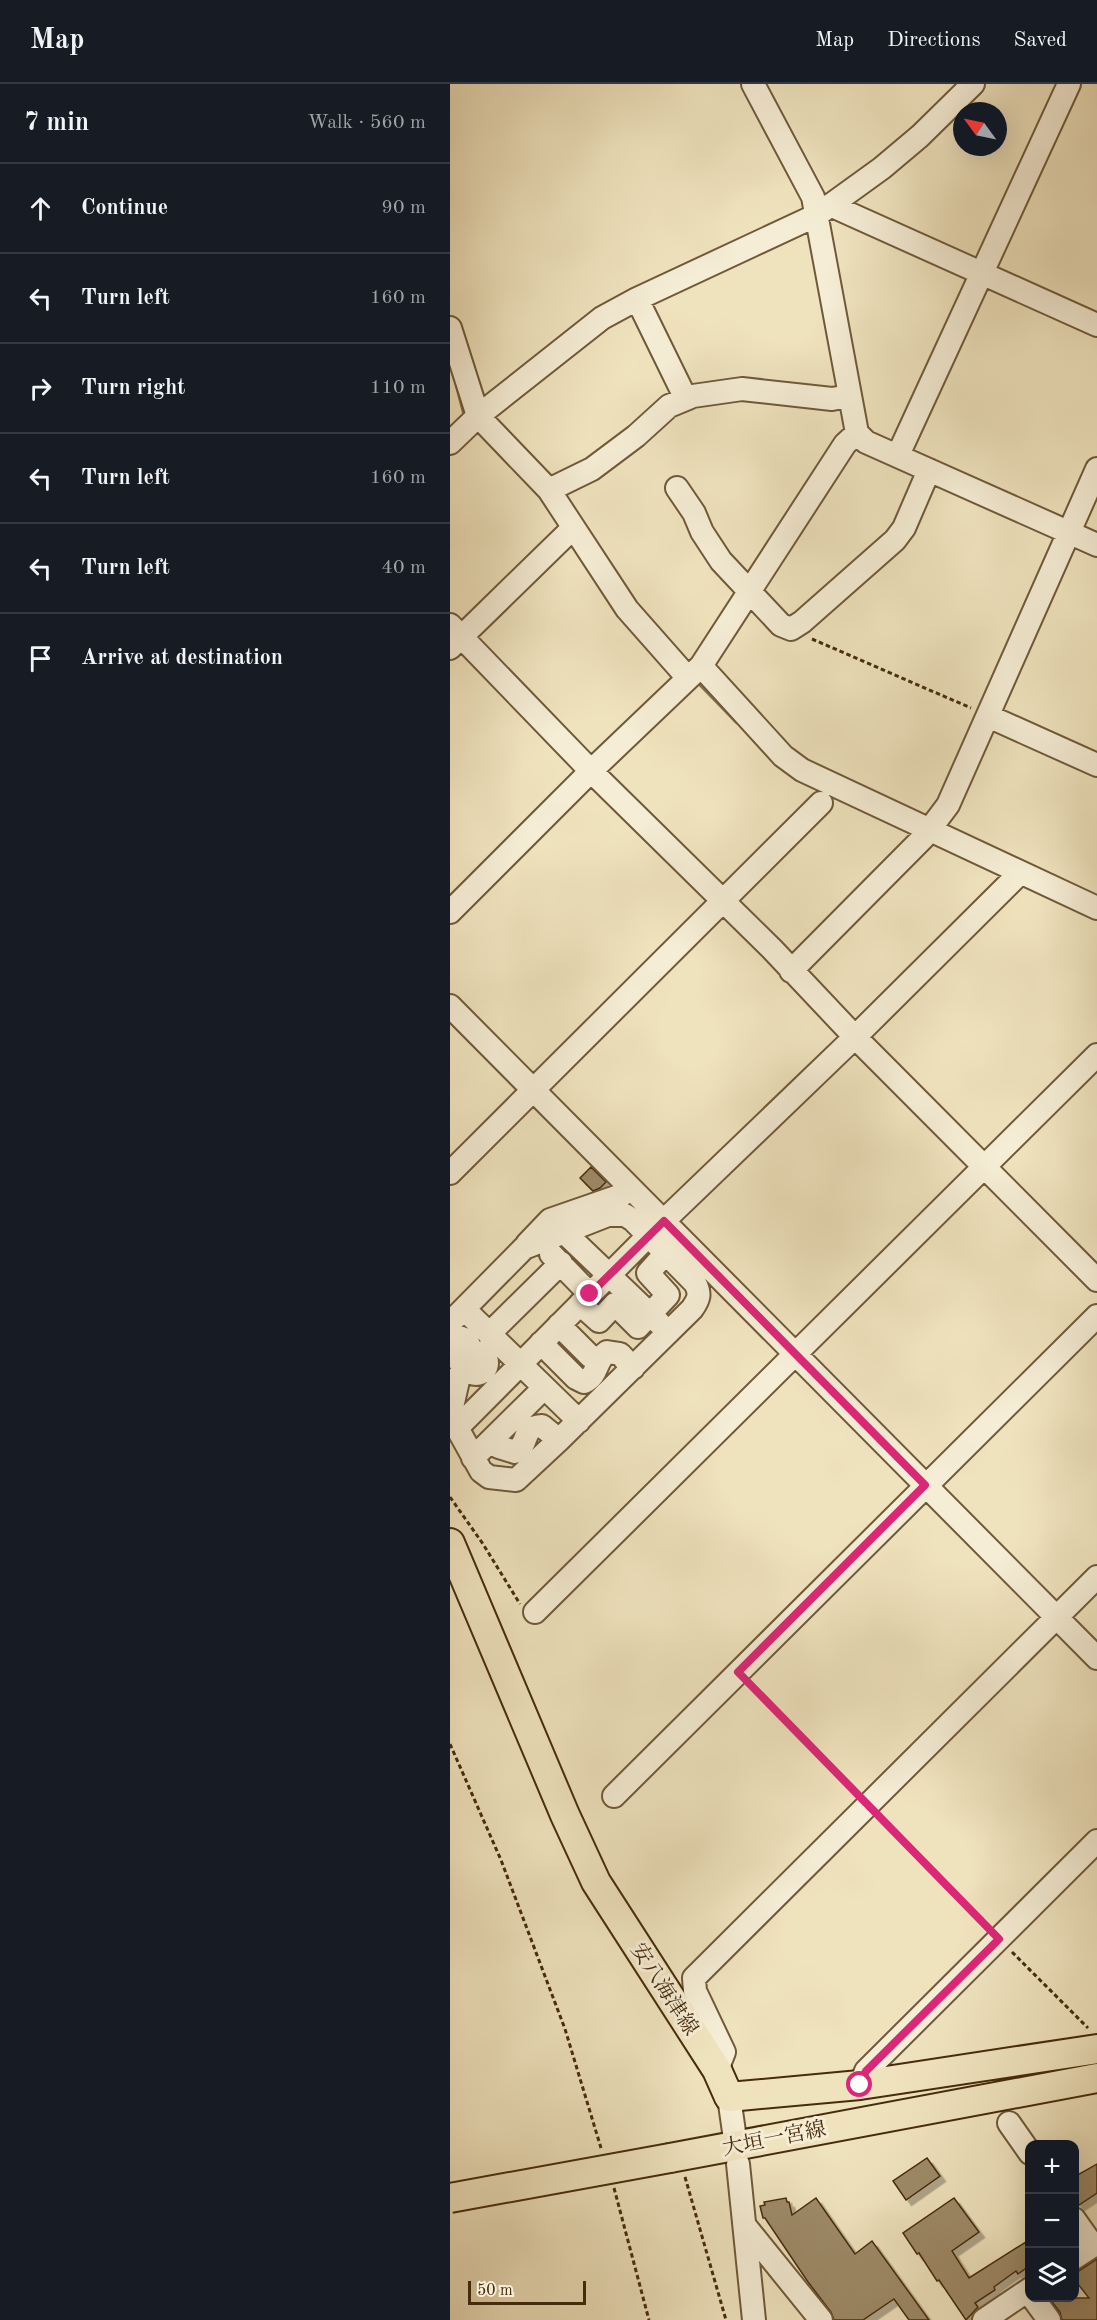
<!DOCTYPE html>
<meta charset="utf-8">
<style>
:root{--surface:#171b24;--page:#242831;--text:#f1f3f6;--muted:#9ea1a6;--line:#363941}
body{margin:0;font-family:"Old Standard TT","Noto Serif JP",serif;background:var(--page);color:var(--text)}
.controls{position:absolute;right:18px;bottom:18px;display:grid;overflow:hidden;border-radius:12px;box-shadow:0 6px 24px #0002}
.controls button{width:54px;height:54px;display:grid;place-items:center;padding:0;border:0;border-bottom:2px solid var(--line);background:var(--surface);color:var(--text);font:30px sans-serif}
.compass{position:absolute;left:503px;top:18px;width:54px;height:54px;border-radius:50%;background:var(--surface);box-shadow:0 6px 24px #0002;rotate:303deg}
.scale{position:absolute;left:18px;bottom:15px;width:118px;box-sizing:border-box;padding-left:6px;border:3px solid #462b0d;border-top:0;font-size:16px;line-height:21px;white-space:nowrap;color:#462b0d;-webkit-text-stroke:4px #f5edd5;paint-order:stroke}
.stop{position:absolute;width:18px;height:18px;margin:-14px;border:4px solid #db2777;border-radius:50%;background:#fff}
.stop.end{background:#db2777;border-color:#fff;box-shadow:0 2px 6px #0008}
.list{margin:0;padding:0;list-style:none}
h2{display:flex;justify-content:space-between;align-items:center;height:78px;margin:0;padding:0 24px;font-size:26px}
h2 small{font-size:20px;font-weight:400;color:var(--muted)}
.list li{display:grid;grid-template-columns:39px 1fr auto;gap:18px;align-items:center;box-sizing:border-box;height:90px;padding:0 24px;border-top:2px solid var(--line)}
.list b{display:block;font-size:22px;white-space:nowrap}
.list em{font-size:20px;font-style:normal;color:var(--muted)}
.icon{flex:none;width:33px;height:33px;fill:none;stroke:currentColor;stroke-width:2;stroke-linecap:round;stroke-linejoin:round}
.map{position:relative;flex:none;width:647px;height:2236px;overflow:hidden}
header{display:flex;align-items:center;gap:36px;box-sizing:border-box;height:84px;padding:0 30px;background:var(--surface);border-bottom:2px solid var(--line)}
header strong{font-size:28px}
nav{display:flex;gap:33px;margin-inline-start:auto;font-size:21px}
main{display:flex}
aside{flex:1;background:var(--surface)}
.map>svg:first-child{display:block}
.lines{fill:none;stroke-linecap:round;stroke-linejoin:round}
.stream{stroke:#897453;stroke-width:4.5}
.building{fill:#9e8b69;stroke:#462b0d;stroke-width:1.5;filter:url(#shadow)}
.minor-casing{stroke:#705939;stroke-width:26}
.major-casing{stroke:#462b0d;stroke-width:32}
.path{stroke:#462b0d;stroke-width:3;stroke-dasharray:4.5 3;stroke-linecap:butt}
.minor{stroke:#f5edd5;stroke-width:22}
.major{stroke:#efe3be;stroke-width:28}
.major-bridge-casing{stroke:#462b0d;stroke-width:32;stroke-linecap:butt}
.major-bridge{stroke:#efe3be;stroke-width:28}
.route{stroke:#db2777;stroke-width:8}
.labels{text-anchor:middle;stroke-width:6;stroke-linejoin:round;paint-order:stroke}
.street-label{font-size:21px;fill:#462b0d;stroke:#f5edd5}
</style>
<header>
<strong>Map</strong>
<nav><a>Map</a><a>Directions</a><a>Saved</a></nav>
</header>
<main>
<aside>
<h2>7 min<small>Walk · 560 m</small></h2>
<ul class="list">
<li><svg class="icon" aria-label="ahead" viewBox="0 0 24 24"><path d="M12 20V5M6 11l6-6 6 6"/></svg><div><b>Continue</b></div><em>90 m</em></li>
<li><svg class="icon" aria-label="left" viewBox="0 0 24 24"><path d="M17 20v-9H6M10 6l-5 5 5 5"/></svg><div><b>Turn left</b></div><em>160 m</em></li>
<li><svg class="icon" aria-label="right" viewBox="0 0 24 24"><path d="M7 20v-9h11M14 6l5 5-5 5"/></svg><div><b>Turn right</b></div><em>110 m</em></li>
<li><svg class="icon" aria-label="left" viewBox="0 0 24 24"><path d="M17 20v-9H6M10 6l-5 5 5 5"/></svg><div><b>Turn left</b></div><em>160 m</em></li>
<li><svg class="icon" aria-label="left" viewBox="0 0 24 24"><path d="M17 20v-9H6M10 6l-5 5 5 5"/></svg><div><b>Turn left</b></div><em>40 m</em></li>
<li><svg class="icon" aria-label="arrive" viewBox="0 0 24 24"><path d="M6 21V4h12l-3 4 3 4H6"/></svg><div><b>Arrive at destination</b></div></li>
</ul>
</aside>
<div class="map">
<svg width="647" height="2236" viewBox="0 0 647 2236">
<defs>
<filter id="shadow"><feDropShadow dx="5.5" dy="5.5" stdDeviation="0" flood-color="#0004"/></filter>
</defs>
<rect width="100%" height="100%" fill="#efe3be"/>
<filter id="stains"><feTurbulence type="fractalNoise" baseFrequency=".00333" numOctaves="4"/><feColorMatrix values="0 0 0 0 .2 0 0 0 0 .09 0 0 0 0 .02 0 0 0 .5 -.17"/></filter>
<radialGradient id="worn" r=".72"><stop offset=".6" stop-color="#630" stop-opacity="0"/><stop offset="1" stop-color="#630" stop-opacity=".3"/></radialGradient>
<g class="lines">
<path class="stream" d="M7,301L15,332
M251,601L287,638"/>
</g>
<path class="building" d="M141,1083L156,1098L150,1104L143,1107L130,1094Z
M477,2074L490,2092L456,2116L443,2097Z
M647,2080V2109L629,2121L624,2115V2093Z
M336,2114L337,2118H339L342,2131L366,2114L405,2170L422,2157L479,2236H459L444,2215L413,2236H384L381,2228L358,2198L315,2134H313L310,2122L315,2121L314,2118Z
M504,2114L529,2148L502,2167L519,2194L579,2156V2182L568,2190L566,2187L544,2203L545,2206L525,2219L528,2223L516,2236L489,2196L487,2197L469,2169L467,2170L453,2149Z
M647,2175V2236H612L610,2228L599,2214H639L624,2195V2190Z"/>
<g class="lines">
<defs>
<path id="minor" d="M303,0L363,113L407,349L416,358L647,461
M380,121L647,241
M187,215L236,315
M0,244L28,332L99,406L142,385L186,352L219,322L243,312L292,305L382,315L399,312
M0,359L28,332L152,234L187,215L367,131L432,84L470,52L523,0
M448,371L619,0
M227,404L244,429L252,448L271,477L331,541L341,545L352,538L445,456L454,444L479,386
M99,406L177,525L237,593
M0,541L141,687L322,865L405,953L647,1196
M0,564L123,444
M251,582L333,672L352,686L647,824
M538,632L647,681
M0,828L141,687L251,582L395,360L407,349
M341,887L474,753L498,721L647,385
M0,922L647,1574
M0,1089L371,719
M114,1148L209,1239
M77,1160L100,1136L172,1111
M101,1170L140,1210
M130,1220L149,1237L165,1220L188,1243L218,1211L198,1189L216,1169
M14,1225L129,1337
M0,1239L74,1164L158,1131H175L183,1136L245,1199C251,1210 249,1215 242,1225L109,1356L66,1396L39,1393L31,1387L0,1331
M109,1241L140,1272
M39,1250L111,1179
M0,1259C5,1252 12,1252 18,1258C24,1272 11,1281 0,1270
M91,1259L126,1294L134,1298C149,1291 145,1276 157,1268L170,1270L183,1284
M15 1279a11 11 0 1 1 22 0a11 11 0 1 1-22 0Z
M0,1332L9,1292
M7,1344L199,1151L405,953L570,789
M42,1356L49,1363L65,1368C81,1359 70,1343 92,1342L109,1356
M23,1374L94,1304
M85,1528L647,971
M164,1712L647,1232
M267,1986L274,1968L245,1907L244,1894L647,1493
M410,2001L416,1987L647,1757
M279,2013L284,2048
M559,2039L580,2069
M288,2080L304,2236
M624,2135L643,2162
M295,2142L371,2236
M624,2174L647,2159
M583,2214L599,2236
M534,2236L580,2205"/>
<path id="major" d="M0,1459L115,1731L146,1798L267,1986L279,2013L410,2001L647,1965
M220,2074L647,1994"/>
</defs>
<use href="#minor" class="minor-casing"/>
<use href="#major" class="major-casing"/>
<path class="path" d="M362,555L521,624
M0,1413L33,1460L70,1520
M301,1603L406,1709
M0,1660L51,1776L115,1945L151,2064
M429,1733L536,1842
M562,1868L638,1944
M235,2093L276,2236
M164,2104L199,2236"/>
<use href="#minor" class="minor"/>
<use href="#major" class="major"/>
<defs>
<path id="major-bridge" d="M0,2114L220,2074"/>
</defs>
<use href="#major-bridge" class="major-bridge-casing"/>
<use href="#major-bridge" class="major-bridge"/>
</g>
<g class="lines">
<path class="route" d="M140,1210L214,1137L475,1401L288,1588L549,1855L416,1987L410,2001"/>
</g>
<g class="labels">
<g class="street-label">
<text transform="translate(215 1905) rotate(57)" y="7">安八海津線</text>
<text transform="translate(324 2054) rotate(-11)" y="7">大垣一宮線</text>
</g>
</g>
<rect width="100%" height="100%" filter="url(#stains)"/>
<rect width="100%" height="100%" fill="url(#worn)"/>
</svg>
<div class="controls">
<button>+</button>
<button>−</button>
<button><svg class="icon" aria-label="layers" viewBox="0 0 24 24"><path d="M12 4l9 5-9 5-9-5zM3 14l9 5 9-5"/></svg></button>
</div>
<svg class="compass" viewBox="-18 -18 36 36"><path d="M0-13l5 13h-10z" fill="#e53935"/><path d="M0 13l5-13h-10z" fill="#9ea1a6"/></svg>
<div class="scale">50 m</div>
<div class="stop" style="left:410px;top:2001px"></div>
<div class="stop end" style="left:140px;top:1210px"></div>
</div>
</main>
